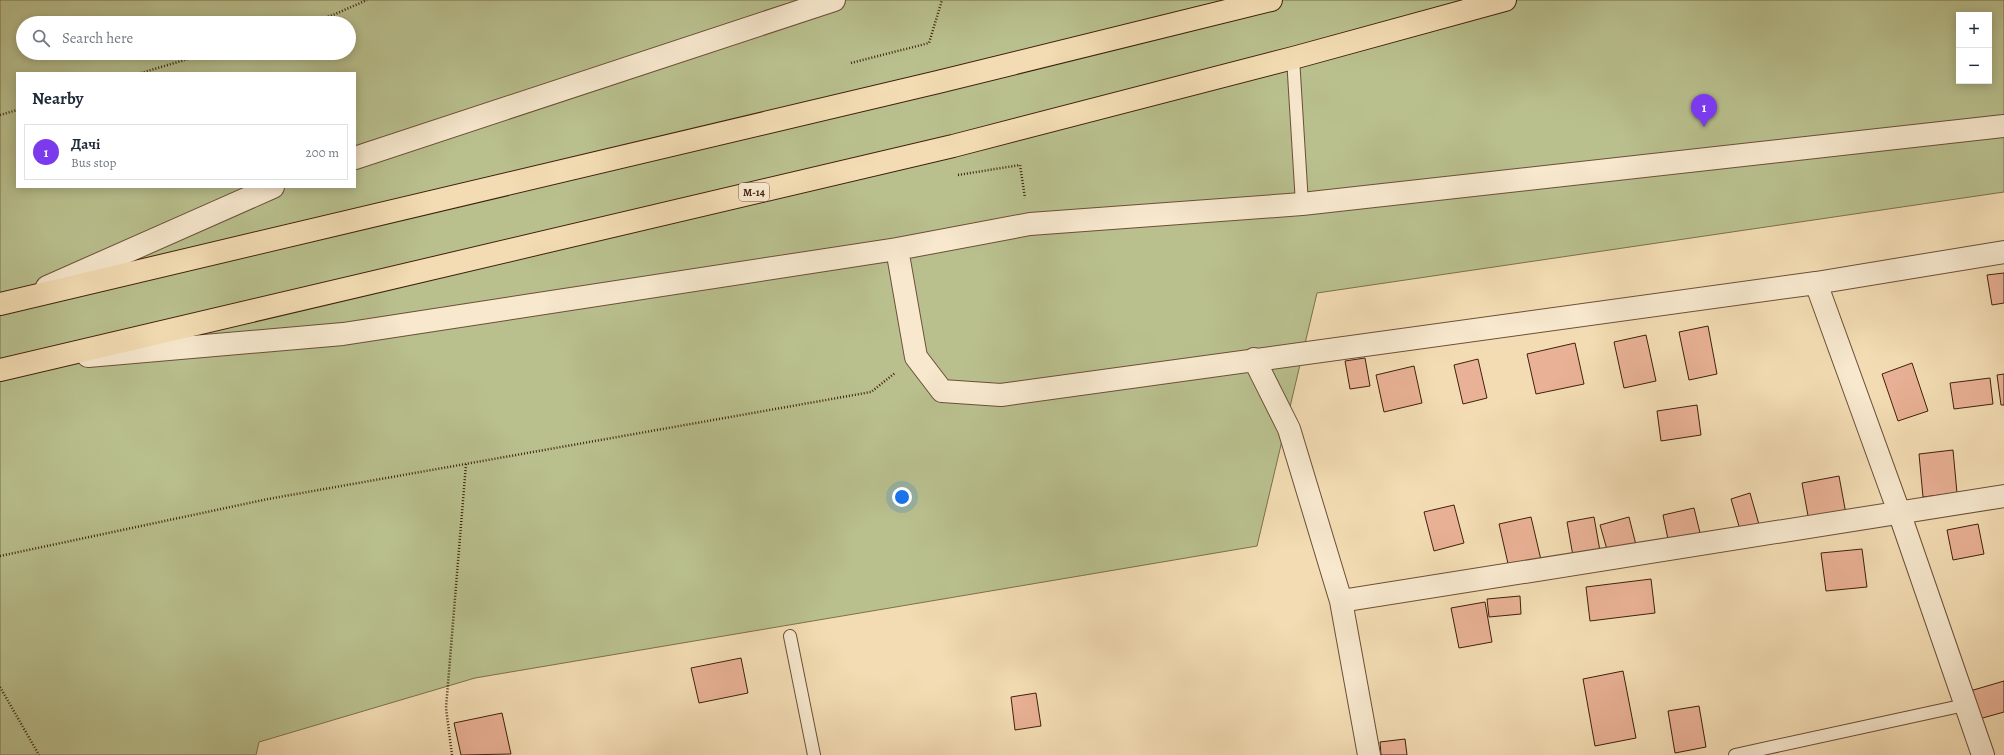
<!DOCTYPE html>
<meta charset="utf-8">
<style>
:root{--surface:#fff;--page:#f2f2f3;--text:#1f2937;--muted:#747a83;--line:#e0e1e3;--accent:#7c3aed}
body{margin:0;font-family:Alegreya,serif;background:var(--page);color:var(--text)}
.controls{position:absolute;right:12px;top:12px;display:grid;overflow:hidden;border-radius:0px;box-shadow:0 2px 10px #0003}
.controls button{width:36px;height:36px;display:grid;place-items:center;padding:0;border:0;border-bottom:1px solid var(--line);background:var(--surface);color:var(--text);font:20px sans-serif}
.you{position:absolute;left:902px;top:497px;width:14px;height:14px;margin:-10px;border:3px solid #fff;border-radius:50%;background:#1a73e8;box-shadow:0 0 0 6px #1a73e833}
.badge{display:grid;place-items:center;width:26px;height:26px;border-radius:50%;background:var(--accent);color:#fff;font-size:13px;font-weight:700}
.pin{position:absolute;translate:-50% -33px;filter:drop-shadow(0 1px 2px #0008)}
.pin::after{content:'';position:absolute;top:21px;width:14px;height:12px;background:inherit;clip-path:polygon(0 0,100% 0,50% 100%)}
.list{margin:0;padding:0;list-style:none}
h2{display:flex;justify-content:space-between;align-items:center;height:52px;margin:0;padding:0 16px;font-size:17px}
h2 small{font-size:13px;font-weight:400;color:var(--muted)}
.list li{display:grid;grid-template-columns:26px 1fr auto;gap:12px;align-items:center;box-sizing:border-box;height:56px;margin:0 8px 8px;padding:0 8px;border:1px solid var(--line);border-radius:0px}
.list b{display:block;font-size:15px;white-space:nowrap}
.list p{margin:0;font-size:13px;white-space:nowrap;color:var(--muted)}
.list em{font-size:13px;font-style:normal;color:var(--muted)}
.icon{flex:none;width:22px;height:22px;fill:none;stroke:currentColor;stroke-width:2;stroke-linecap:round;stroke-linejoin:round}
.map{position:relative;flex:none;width:2004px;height:755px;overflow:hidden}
.search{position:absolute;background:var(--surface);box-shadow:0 2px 10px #0003;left:16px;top:16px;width:340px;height:44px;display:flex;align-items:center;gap:10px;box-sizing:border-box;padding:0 14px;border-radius:22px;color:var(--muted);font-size:15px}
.panel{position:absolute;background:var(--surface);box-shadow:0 2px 10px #0003;left:16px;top:72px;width:340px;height:116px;border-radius:0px}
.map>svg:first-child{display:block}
.green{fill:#b9c08e;stroke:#7c704e;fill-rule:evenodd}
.building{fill:#e9b195;stroke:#3f200e}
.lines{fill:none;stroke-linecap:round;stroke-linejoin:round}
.lane-casing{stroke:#6c4f37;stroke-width:14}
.street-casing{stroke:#6c4f37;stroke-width:24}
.highway-casing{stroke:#3f200e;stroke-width:24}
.path{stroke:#3f200e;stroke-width:2.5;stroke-dasharray:1 2;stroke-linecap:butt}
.lane{stroke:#f7e8ce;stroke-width:12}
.street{stroke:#f7e8ce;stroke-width:22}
.highway{stroke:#f3dcb3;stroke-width:22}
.labels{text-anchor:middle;stroke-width:4;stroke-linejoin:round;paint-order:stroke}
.shield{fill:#f7e8ce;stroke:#765c48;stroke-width:1}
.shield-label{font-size:11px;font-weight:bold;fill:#3f200e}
</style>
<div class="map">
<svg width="2004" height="755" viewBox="0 0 2004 755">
<rect width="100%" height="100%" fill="#f3dcb3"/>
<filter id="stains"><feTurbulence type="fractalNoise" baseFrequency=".005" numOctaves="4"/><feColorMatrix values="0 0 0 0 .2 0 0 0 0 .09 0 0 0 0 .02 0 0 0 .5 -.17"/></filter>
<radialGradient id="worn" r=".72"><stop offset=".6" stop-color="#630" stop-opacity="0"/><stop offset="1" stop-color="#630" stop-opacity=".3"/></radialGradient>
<path class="green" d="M0,0H2004V192L1317,293L1257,546L475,678L259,742L256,755H0ZM1959,15H1989V81H1959ZM23,23H349V53H23ZM17,73H355V187H17Z"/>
<path class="building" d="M2004,273V303L1992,305L1987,275Z
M1708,326L1717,374L1689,380L1679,332Z
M1646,335L1656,381L1624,388L1614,342Z
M1575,343L1584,384L1536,394L1527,354Z
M1365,358L1370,386L1350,389L1345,361Z
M1478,359L1487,398L1463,404L1454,365Z
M1912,363L1928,411L1898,421L1882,374Z
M1414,366L1422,403L1384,412L1376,375Z
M2004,374V405H2001L1997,375Z
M1990,378L1993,404L1954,409L1950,383Z
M1697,405L1701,435L1661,441L1657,411Z
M1953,450L1957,493L1923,497L1919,454Z
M1839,476L1846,514L1809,521L1802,483Z
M1750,493L1760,528L1741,533L1731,499Z
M1454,505L1464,543L1434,551L1424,512Z
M1694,508L1701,537L1669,544L1663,515Z
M1531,517L1541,560L1509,568L1499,524Z
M1594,517L1600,551L1573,556L1567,522Z
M1629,517L1636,545L1608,553L1600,525Z
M1978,524L1984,554L1953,560L1947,530Z
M1862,549L1867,587L1826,591L1821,553Z
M1651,579L1655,613L1590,621L1586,587Z
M1520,596L1521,614L1489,617L1487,599Z
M1485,602L1492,642L1459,648L1451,608Z
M741,658L748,693L699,703L691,668Z
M1623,671L1636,738L1595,746L1583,679Z
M2004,681V712L1979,719L1970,691Z
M1036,693L1041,726L1015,730L1011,697Z
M1699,706L1706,747L1675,753L1668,711Z
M502,713L511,754L461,755L454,723Z
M1405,739L1407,755H1381L1380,742Z"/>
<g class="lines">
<defs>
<path id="lane" d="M1293,58L1302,204
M790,636L814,755
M1735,755L1965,705"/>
<path id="street" d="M355,158L834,0
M1816,283L2004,252
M47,287L273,187
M88,356L343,334L897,249
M1254,359L1289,429L1341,601L1369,755
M1341,601L2004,496
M1983,755L1899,512L1816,283L1001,395L942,391L916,357L897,249L1030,224L1302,204L2004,126"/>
<path id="highway" d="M0,304L938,82L1271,0
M0,370L953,146L1293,58L1505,0"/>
</defs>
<use href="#lane" class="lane-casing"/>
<use href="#street" class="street-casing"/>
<use href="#highway" class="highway-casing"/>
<path class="path" d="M308,23L333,15L367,0
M851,63L929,43L942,0
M141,73L208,53
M0,115L17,110
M958,175L1020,165L1025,198
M0,556L268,499L871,392L895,373
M0,687L39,755
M452,755L446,708L466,464"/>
<use href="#lane" class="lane"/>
<use href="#street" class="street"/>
<use href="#highway" class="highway"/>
</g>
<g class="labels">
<rect class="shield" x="739" y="183" width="30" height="18" rx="3"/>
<g class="shield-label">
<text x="754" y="196">М-14</text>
</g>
</g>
<rect width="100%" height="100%" filter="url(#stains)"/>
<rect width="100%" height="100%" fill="url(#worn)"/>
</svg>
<div class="controls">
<button>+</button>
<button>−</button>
</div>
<div class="you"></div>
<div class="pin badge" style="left:1704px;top:127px">1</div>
<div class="search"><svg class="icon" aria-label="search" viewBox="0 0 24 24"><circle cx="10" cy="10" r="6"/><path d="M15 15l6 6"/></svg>Search here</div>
<section class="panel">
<h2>Nearby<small></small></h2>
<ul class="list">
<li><span class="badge">1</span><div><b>Дачі</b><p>Bus stop</p></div><em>200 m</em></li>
</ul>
</section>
</div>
